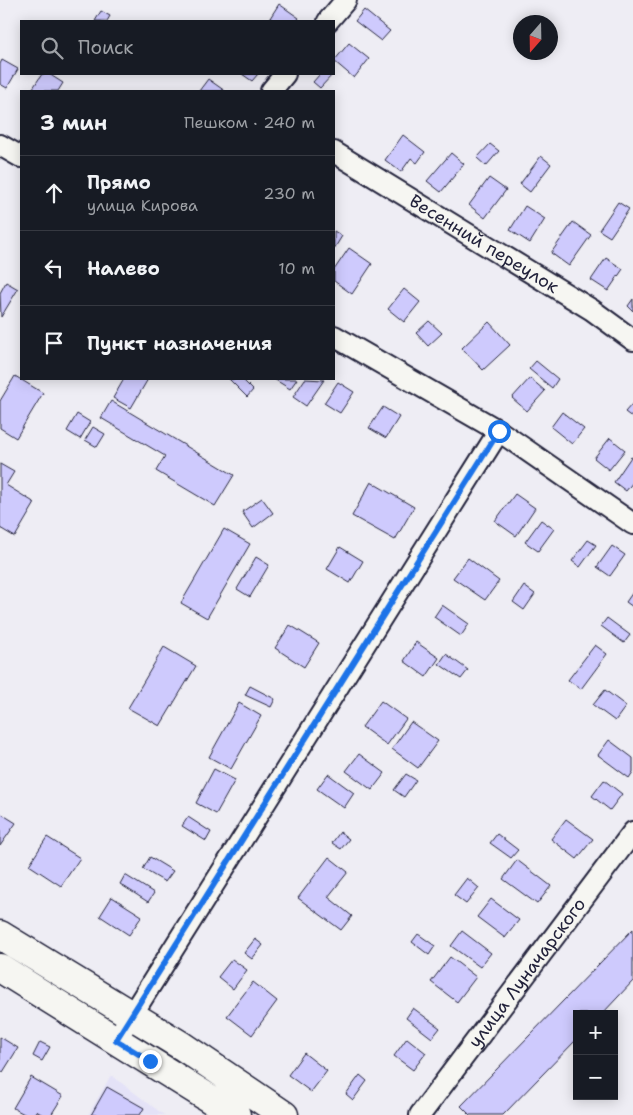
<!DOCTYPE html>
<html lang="ru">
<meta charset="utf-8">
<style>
:root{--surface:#171b24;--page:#20242c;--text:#f1f3f6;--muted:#9ea1a6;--line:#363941}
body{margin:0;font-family:"Shantell Sans",sans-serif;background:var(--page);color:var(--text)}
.controls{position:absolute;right:15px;bottom:15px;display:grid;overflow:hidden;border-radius:0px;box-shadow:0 2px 12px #0003}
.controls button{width:45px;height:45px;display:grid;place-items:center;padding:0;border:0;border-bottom:1px solid var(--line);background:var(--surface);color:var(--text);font:25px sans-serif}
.compass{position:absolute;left:513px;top:15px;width:45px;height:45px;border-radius:50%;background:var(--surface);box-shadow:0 2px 12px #0003;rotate:200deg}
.stop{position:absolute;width:15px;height:15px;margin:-11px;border:4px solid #1a73e8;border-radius:50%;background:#fff}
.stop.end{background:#1a73e8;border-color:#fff;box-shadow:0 1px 5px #0008}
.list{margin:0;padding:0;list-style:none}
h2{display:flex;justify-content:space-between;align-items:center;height:65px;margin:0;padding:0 20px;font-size:21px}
h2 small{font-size:16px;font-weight:400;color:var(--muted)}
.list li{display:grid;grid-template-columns:32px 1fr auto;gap:15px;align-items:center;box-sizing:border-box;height:75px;padding:0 20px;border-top:1px solid var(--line)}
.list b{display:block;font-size:19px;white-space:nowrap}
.list p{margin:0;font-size:16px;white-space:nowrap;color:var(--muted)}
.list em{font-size:16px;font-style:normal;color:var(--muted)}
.icon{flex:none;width:28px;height:28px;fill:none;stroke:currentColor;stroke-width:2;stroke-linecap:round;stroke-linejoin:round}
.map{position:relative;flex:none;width:633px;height:1115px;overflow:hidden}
.search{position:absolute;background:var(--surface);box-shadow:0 2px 12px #0003;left:20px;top:20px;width:315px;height:55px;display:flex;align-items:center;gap:12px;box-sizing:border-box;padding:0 18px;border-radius:0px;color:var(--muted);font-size:19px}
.panel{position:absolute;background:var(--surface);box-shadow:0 2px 12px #0003;left:20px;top:90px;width:315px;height:290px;border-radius:0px}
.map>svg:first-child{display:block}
.built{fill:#e4e2f7}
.building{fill:#cecafd;stroke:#22223b}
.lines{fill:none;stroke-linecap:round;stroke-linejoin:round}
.street-casing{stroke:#22223b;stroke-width:24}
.secondary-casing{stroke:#22223b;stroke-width:31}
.street{stroke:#f6f6f2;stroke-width:20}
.secondary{stroke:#f6f6f2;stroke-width:28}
.route{stroke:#1a73e8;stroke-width:6}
.labels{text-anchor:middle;stroke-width:4.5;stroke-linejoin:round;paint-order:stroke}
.street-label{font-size:18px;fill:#22223b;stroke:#f6f6f2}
</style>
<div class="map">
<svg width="633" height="1115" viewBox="0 0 633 1115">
<rect width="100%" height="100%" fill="#eeedf4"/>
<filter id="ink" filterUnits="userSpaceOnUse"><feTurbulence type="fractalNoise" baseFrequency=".02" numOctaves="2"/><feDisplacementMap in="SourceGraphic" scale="10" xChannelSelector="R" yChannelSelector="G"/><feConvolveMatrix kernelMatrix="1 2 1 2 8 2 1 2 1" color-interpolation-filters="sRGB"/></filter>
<g filter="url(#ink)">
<path class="built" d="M111,1075L164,1115H88Z"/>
<path class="building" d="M279,4L299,18L297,21H275L270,18Z
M364,10L390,31L381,41L355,21Z
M101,11L110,16L107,21H95Z
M349,43L369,59L354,78L334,61Z
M2,60L18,69L7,88L0,84V64Z
M42,74H49L63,83L58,91H31Z
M242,74H258L252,81Z
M320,74H333L320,88L313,82Z
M208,79L225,91H199Z
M403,135L425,152L417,163L411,158L401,172L385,160Z
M490,144L499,151L486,166L477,158Z
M451,153L464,164L441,192L427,181Z
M541,156L551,164L530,192L520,184Z
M489,178L506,190L485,218L469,205Z
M618,202L629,209L610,237L599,230Z
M525,206L545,219L530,243L510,230Z
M573,222L591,235L569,266L551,253Z
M334,231L342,236L334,249Z
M349,248L372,264L352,294L334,281V270Z
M606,258L623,269L608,291L591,280Z
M6,282L18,289L1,317L0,293Z
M404,289L420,302L404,322L388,309Z
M633,299V311L628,306Z
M429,321L442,333L428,346L416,333Z
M489,322L510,345L483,370L462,348Z
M536,361L558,379L552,388L529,369Z
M15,376L43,393L16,438L0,428V401Z
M530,378L545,391L527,411L512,398Z
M124,379H148L131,408L113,398Z
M229,379H242L253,390L247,397Z
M274,379H297L290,389Z
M305,379L324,380L306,406L293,397Z
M338,382L354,392L340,413L324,403Z
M111,401L234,475L215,506L156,471L165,456L101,418Z
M632,404H633V418L625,412Z
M383,407L399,417L386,438L369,428Z
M562,412L584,429L572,444L551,427Z
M77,414L90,422L80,439L67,431Z
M93,427L105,434L97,447L85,440Z
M610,438L625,450L609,470L594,458Z
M631,457L633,458V482L626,491L614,482Z
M0,464L14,472L6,485L35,503L15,537L0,528Z
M371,482L414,507L395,540L352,516Z
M515,494L535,508L516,536L495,521Z
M262,498L273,513L253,528L242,512Z
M541,520L554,529L538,551L525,542Z
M224,529L250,544L207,618L181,603Z
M588,540L596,545L580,567L572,561Z
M612,546L625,555L610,576L597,567Z
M340,547L363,561L350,583L327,569Z
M256,557L269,565L250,597L237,589Z
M468,558L499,581L485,600L453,578Z
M524,586L535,594L524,610L513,602Z
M633,592V607L626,602Z
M442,605L469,624L461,636L434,617Z
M607,618L630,635L624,643L601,626Z
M290,625L319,643L304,667L275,648Z
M416,642L439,658L426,677L404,661Z
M595,645L607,654L581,689L568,680Z
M164,647L196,666L160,726L128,708Z
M446,654L468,670L461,679L439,664Z
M250,686L275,699L271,707L245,695Z
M605,690L626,706L615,721L593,705Z
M381,701L406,719L387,745L362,727Z
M239,703L261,716L231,769L209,757Z
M411,722L438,741L418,768L392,749Z
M609,740L633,758V772L629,778L598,755Z
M359,754L385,773L372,790L346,771Z
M214,769L235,780L216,814L196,803Z
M328,774L354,793L344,808L317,789Z
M406,774L416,780L404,797L394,790Z
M604,780L622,794L610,810L592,796Z
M0,813L16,823L0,846Z
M188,817L211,832L206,841L182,826Z
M566,819L593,839L577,859L551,839Z
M340,832L349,839L341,849L332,843Z
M497,834L518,850L511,858L490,843Z
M47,837L80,858L61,886L29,865Z
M150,857L173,871L165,882L143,869Z
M329,857L348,872L328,897L352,916L341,930L298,898Z
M517,860L551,886L537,904L503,879Z
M125,875L154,893L148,902L120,884Z
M467,878L479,888L466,904L454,895Z
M112,897L142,916L129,935L100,916Z
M491,899L519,920L505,938L477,917Z
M633,929V981L602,1014H577V1039L503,1115H470L461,1106Z
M462,931L491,953L480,967L451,946Z
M418,934L435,946L429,955L412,942Z
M255,939L263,945L252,959L244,953Z
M450,957L476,977L457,1002L431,982Z
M232,959L247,970L233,989L218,977Z
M253,982L277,1001L252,1035L227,1016Z
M413,1008L440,1028L432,1038L406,1018Z
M0,1037L18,1048L3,1072L0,1070Z
M407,1038L426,1053L413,1070L394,1056Z
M40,1042L50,1047L42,1061L33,1056Z
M304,1053L327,1071L311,1092L288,1075Z
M360,1075L367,1081L353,1100L346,1094Z
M31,1077L63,1096L51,1115H43L36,1111L33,1115H26L13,1108Z
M107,1087L144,1108L140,1115H91Z"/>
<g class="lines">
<defs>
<g id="street">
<path d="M328,21L346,0"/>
<path d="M271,91L285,74"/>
<path d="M0,145L21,157"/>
<path id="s1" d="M334,152L592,310L633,340"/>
<path d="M334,336L499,431L633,524"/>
<path d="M116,1040L499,431"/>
<path id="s2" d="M420,1115L633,832"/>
</g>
<path id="secondary" d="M0,935L182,1046L284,1115
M0,968L236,1115"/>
</defs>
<use href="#street" class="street-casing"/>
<use href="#secondary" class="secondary-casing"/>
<use href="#street" class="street"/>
<use href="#secondary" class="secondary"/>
</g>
</g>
<g class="lines" filter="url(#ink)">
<path class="route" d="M150,1061L116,1040L499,431"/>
</g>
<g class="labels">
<g class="street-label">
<text dy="6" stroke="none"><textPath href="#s1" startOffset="176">Весенний переулок</textPath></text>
<text dy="6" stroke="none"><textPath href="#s2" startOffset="178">улица Луначарского</textPath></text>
</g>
</g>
</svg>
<div class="controls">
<button>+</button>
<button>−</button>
</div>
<svg class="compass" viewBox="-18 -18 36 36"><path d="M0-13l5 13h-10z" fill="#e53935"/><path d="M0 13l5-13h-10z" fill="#9ea1a6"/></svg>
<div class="stop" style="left:499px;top:431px"></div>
<div class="stop end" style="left:150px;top:1061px"></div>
<div class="search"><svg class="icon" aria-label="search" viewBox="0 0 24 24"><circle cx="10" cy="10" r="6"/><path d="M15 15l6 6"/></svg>Поиск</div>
<section class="panel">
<h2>3 мин<small>Пешком · 240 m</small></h2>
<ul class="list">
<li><svg class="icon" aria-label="ahead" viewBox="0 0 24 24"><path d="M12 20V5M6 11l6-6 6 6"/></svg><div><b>Прямо</b><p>улица Кирова</p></div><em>230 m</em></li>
<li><svg class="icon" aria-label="left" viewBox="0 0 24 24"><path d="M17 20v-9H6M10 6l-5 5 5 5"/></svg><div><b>Налево</b></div><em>10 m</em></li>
<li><svg class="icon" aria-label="arrive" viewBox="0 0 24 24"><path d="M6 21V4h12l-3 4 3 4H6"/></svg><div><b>Пункт назначения</b></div></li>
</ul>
</section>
</div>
